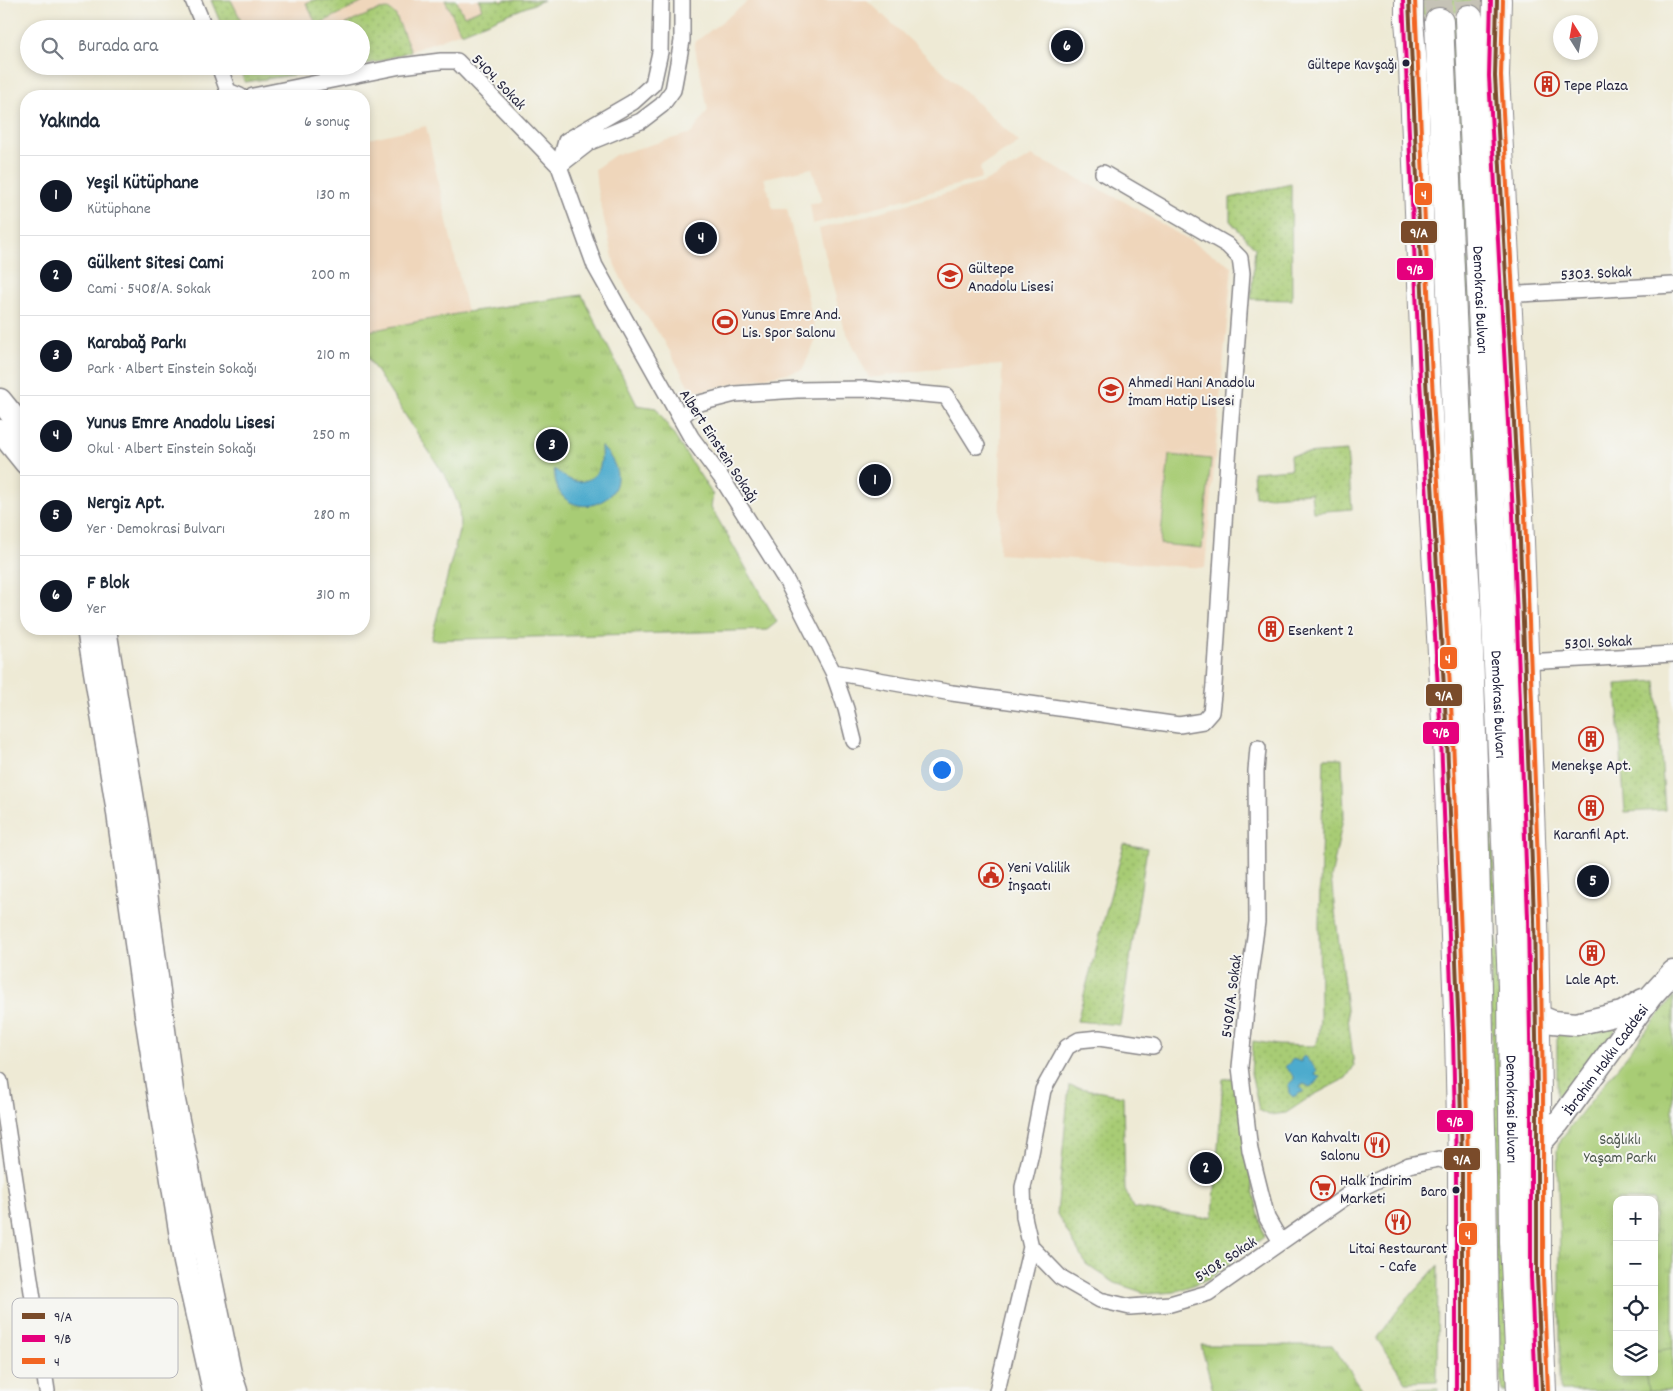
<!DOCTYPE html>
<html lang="tr">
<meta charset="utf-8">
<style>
:root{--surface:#fff;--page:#f2f2f3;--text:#1f2937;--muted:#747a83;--line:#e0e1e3;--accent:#111827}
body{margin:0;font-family:Dekko,sans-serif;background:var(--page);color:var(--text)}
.controls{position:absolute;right:15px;bottom:15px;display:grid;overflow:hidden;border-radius:10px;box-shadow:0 2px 8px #0003}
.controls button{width:45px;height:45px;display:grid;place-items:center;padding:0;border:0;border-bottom:1px solid var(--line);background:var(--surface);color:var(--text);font:25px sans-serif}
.compass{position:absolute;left:1553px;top:15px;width:45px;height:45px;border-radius:50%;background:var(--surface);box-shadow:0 2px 8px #0003;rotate:349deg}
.you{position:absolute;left:941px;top:769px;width:18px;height:18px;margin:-12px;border:4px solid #fff;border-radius:50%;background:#1a73e8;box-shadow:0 0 0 8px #1a73e833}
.badge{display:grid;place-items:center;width:32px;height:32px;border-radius:50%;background:var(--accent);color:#fff;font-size:16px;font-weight:700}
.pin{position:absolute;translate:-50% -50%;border:2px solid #fff;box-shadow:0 1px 5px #0006}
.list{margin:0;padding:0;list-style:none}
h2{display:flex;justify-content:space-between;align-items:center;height:65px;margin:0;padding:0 20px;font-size:21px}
h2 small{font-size:16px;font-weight:400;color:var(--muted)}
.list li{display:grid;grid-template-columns:32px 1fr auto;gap:15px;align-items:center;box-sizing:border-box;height:80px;padding:0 20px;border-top:1px solid var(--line)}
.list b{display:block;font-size:19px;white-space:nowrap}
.list p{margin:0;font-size:16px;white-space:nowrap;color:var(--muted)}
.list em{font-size:16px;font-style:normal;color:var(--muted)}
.icon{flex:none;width:28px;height:28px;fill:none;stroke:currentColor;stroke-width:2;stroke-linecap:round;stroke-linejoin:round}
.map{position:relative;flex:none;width:1673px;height:1391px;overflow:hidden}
.search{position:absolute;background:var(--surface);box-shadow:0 2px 8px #0003;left:20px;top:20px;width:350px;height:55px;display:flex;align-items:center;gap:12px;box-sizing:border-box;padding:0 18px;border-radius:28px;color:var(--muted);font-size:19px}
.panel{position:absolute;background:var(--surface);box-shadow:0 2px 8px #0003;left:20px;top:90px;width:350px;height:545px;border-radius:20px}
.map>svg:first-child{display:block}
.built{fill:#efd6bb}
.grass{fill:url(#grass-dots);stroke:#657758}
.park{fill:url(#park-tufts);stroke:#657758;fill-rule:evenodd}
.pitch{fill:#a8cc75;stroke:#657758}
.water{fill:#4eabcd;stroke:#386684}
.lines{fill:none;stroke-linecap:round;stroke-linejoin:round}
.highway-tunnel{stroke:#c5c2b6;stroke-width:28;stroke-dasharray:28 14;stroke-linecap:butt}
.street-casing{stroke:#888688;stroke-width:18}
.secondary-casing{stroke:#888688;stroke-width:25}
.highway-casing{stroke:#888688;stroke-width:30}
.street{stroke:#fff;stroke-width:15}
.secondary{stroke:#fff;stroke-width:22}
.highway{stroke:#fff;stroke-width:28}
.bus-1-casing{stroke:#f6f6f2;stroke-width:8}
.bus-2-casing{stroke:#f6f6f2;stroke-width:8}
.bus-3-casing{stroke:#f6f6f2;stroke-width:8}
.bus-1{stroke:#7a4b2a;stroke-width:4}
.bus-2{stroke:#e5007d;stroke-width:4}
.bus-3{stroke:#f26522;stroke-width:4}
.bus-dot{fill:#22223b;stroke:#f6f6f2;stroke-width:2}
.labels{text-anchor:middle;stroke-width:4;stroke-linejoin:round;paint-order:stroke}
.bus-label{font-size:15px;fill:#22223b;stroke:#f6f6f2;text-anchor:end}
.street-label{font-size:16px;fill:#22223b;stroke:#f6f6f2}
.poi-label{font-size:16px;fill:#22223b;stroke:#f6f6f2;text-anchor:start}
.park-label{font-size:16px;fill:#4a554c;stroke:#f6f6f2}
.key{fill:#f6f6f2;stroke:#b6b6bb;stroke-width:1}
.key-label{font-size:14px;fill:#22223b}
.line-badge{stroke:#f6f6f2;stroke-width:2}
.badge-label{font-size:14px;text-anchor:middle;font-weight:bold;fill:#fff}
</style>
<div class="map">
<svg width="1673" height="1391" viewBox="0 0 1673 1391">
<defs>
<pattern id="grass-dots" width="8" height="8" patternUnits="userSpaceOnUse" patternTransform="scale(1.25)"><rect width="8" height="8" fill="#a8cc75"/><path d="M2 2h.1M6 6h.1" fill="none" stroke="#90af66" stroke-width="1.8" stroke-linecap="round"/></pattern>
<pattern id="park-tufts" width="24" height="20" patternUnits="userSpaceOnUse" patternTransform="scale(1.25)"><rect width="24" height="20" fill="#a8cc75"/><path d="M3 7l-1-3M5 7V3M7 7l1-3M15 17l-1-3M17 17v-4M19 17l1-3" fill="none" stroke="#90af66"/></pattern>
</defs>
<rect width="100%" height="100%" fill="#f6f6f2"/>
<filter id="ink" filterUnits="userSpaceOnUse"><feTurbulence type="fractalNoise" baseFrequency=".02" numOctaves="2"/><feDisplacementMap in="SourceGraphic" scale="10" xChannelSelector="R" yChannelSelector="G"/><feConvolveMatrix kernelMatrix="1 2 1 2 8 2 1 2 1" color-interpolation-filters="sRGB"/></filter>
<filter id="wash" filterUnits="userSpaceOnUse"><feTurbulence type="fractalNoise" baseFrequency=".0096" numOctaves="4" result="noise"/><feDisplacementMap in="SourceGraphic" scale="20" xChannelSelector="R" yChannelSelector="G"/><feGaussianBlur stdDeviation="1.12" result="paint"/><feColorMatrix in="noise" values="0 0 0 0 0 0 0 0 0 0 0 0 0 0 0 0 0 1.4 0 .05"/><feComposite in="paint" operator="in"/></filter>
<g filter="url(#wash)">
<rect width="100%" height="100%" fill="#eeead5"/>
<path class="built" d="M211,0H544L411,51L377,62L361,65V29H223Z
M750,0H867L1019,142L980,167L982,178L813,224L810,204L822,202L812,168L764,178L773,209H787L817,338L802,370L700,391L688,385L663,339L627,290L615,266L597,189L595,169L615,155L692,133L708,110L694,43Z
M426,126L467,312L364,332V140Z
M1032,156L1125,202L1232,266L1205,568L999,554L1002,365L925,370L869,378L842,323L819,229L985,182Z"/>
<path class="grass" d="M211,0H231L240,18L243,29H223Z
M313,0H367L317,25L306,3Z
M445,0H456L464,16L482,9L479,0H500L501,2L505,0H544L461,33Z
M1425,0H1475L1478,10L1421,15L1422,5Z
M388,9L395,14L411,51L377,62L361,65V29H335L378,10Z
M1459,17L1515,1391H1502L1493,1188L1490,886L1449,19Z
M238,66H352L245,82Z
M1291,184L1292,300L1251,299L1255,248L1230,221V198Z
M1347,451L1352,509L1313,512L1311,493L1255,497L1253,472L1291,469L1290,455Z
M1656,681L1665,810L1625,812L1616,684Z
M1324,758H1342L1344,814L1331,878L1354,1066L1346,1078L1310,1097L1286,1113L1269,1115L1259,1110L1251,1073L1253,1041L1278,1045L1314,1046L1318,1040L1320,1018L1319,922Z
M1124,844L1147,848L1120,1025L1077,1021Z
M1620,1020L1609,1043L1557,1097V1034L1597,1028Z
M1236,1078L1252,1184L1264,1237L1210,1278L1175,1292L1148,1294L1115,1283L1086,1264L1057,1214L1069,1086L1123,1096L1125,1190L1133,1208L1203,1218L1213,1216L1223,1079Z
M1438,1265L1437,1381L1406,1382L1377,1339L1400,1307Z"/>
<path class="park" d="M582,295L637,405L656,408L713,495L711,507L777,622L767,630L431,640L460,527L459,506L449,482L364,352V332L467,312Z
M1673,997V1391H1560V1252L1557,1150L1560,1140ZM1617,1200H1654V1372H1617Z
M1201,1345H1332L1363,1390L1438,1388V1391H1213Z"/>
<path class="pitch" d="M1169,455L1211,459L1202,548L1160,544Z
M1673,1348V1391H1649L1646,1372H1654V1351Z"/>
<path class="water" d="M601,446C649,494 576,527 558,489C555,483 555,475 554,469C560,473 565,478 571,480C582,485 597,478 600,466C602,460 601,452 601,446Z
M1304,1056L1317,1070L1315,1075L1320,1076L1317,1082L1310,1087L1304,1084L1300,1086L1304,1091L1293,1097L1289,1093L1288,1085L1294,1079V1076L1285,1067L1293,1059L1301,1062V1059Z"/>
</g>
<g filter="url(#ink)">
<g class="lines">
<path class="highway-tunnel" d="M1438,0L1439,22
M1468,0L1469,19"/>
<defs>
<path id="street" d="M193,0L205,29
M661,0L660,52L653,84L633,102L566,141L559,166L590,142L641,121L662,105L673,90L682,41V0
M219,66L228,91L240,96
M253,96L401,66L441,61H457L559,166L595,266L691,437L723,480L787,582L833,672L846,709L854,741
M1521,294L1673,285
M680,418L696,404L735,394L797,390L865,389L946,396L977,446
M1525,662L1673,654
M833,672L952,693L1179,725L1203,721L1211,712L1214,685L1228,459L1242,273L1240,258L1227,245L1103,173
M1258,748L1256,771L1257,922L1249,981L1240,1067L1250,1150L1267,1218L1281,1242
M1153,1046L1099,1038L1079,1040L1067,1047L1043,1090L1031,1153L1023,1187L1024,1217L1031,1247L1060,1277L1100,1300L1130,1307L1170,1304L1208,1293L1351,1193L1409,1165L1439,1159L1462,1166
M0,1081L47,1391
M997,1391L1031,1247"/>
<g id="secondary">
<path d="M0,400L26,432"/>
<path d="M0,431L26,463"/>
<path d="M88,629L117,806L147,1022L185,1262L214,1391"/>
<path d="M105,629L138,831L172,1091L230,1373L236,1391"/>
<path d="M1536,1015L1553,1022L1576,1024L1622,1013L1643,1000"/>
<path id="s1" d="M1537,1147L1558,1123L1651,996L1673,972"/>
</g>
<g id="highway">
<path d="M1409,0V21L1413,66L1426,380L1447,739L1459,1035L1462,1166V1391"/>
<path d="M1497,0L1495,76L1519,514L1534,918L1537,1094V1276L1542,1391"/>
<path id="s2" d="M1469,19L1507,864L1512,986L1514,1241L1521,1391"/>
<path d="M1439,22L1460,495L1468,627L1473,762L1482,1175L1485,1391"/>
</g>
</defs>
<use href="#street" class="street-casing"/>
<use href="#secondary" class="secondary-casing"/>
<use href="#highway" class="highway-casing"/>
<use href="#street" class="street"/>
<use href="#secondary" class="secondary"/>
<use href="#highway" class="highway"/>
<defs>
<path id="bus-1" d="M1409,0L1426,380L1447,739L1459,1035L1462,1166V1391
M1497,0L1495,76L1519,514L1534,918L1537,1094V1276L1542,1391"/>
<path id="bus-2" d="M1403,0L1420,380L1441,739L1453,1035L1456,1166V1391
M1491,0L1489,76L1513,514L1528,918L1531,1094V1276L1536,1391"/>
<path id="bus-3" d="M1415,0L1432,380L1453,739L1465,1035L1468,1166V1391
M1503,0L1501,76L1525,514L1540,918L1543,1094V1276L1548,1391"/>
</defs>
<use href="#bus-1" class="bus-1-casing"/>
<use href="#bus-2" class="bus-2-casing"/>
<use href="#bus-3" class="bus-3-casing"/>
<use href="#bus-1" class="bus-1"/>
<use href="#bus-2" class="bus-2"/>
<use href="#bus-3" class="bus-3"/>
</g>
</g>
<defs>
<symbol id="building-ring" viewBox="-11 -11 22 22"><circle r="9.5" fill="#f6f6f2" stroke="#c8321e" stroke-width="1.5"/><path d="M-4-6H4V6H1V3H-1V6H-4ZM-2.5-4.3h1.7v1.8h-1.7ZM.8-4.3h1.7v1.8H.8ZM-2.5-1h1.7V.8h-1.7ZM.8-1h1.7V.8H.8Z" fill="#c8321e"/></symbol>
<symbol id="school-ring" viewBox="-11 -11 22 22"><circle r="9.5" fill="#f6f6f2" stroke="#c8321e" stroke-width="1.5"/><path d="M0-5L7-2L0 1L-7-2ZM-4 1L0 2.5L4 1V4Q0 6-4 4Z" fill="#c8321e"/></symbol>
<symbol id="stadium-ring" viewBox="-11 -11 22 22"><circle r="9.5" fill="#f6f6f2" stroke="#c8321e" stroke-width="1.5"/><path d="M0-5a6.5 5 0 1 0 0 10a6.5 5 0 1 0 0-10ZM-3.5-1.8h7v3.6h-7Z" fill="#c8321e"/></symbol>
<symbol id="civic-ring" viewBox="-11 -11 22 22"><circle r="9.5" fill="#f6f6f2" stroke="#c8321e" stroke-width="1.5"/><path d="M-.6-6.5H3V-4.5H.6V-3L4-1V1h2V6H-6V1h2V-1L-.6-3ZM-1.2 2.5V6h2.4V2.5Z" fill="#c8321e"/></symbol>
<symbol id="restaurant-ring" viewBox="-11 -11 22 22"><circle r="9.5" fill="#f6f6f2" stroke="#c8321e" stroke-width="1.5"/><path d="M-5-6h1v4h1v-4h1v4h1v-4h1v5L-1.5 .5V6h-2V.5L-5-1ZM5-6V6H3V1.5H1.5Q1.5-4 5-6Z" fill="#c8321e"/></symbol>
<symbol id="supermarket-ring" viewBox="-11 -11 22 22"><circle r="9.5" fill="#f6f6f2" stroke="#c8321e" stroke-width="1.5"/><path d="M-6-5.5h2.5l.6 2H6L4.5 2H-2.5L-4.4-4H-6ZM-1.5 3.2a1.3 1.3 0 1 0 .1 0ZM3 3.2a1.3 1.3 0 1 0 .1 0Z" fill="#c8321e"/></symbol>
</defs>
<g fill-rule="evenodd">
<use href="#building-ring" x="1533" y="70" width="28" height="28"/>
<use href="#school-ring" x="936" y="262" width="28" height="28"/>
<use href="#stadium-ring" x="711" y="308" width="28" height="28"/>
<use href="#school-ring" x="1097" y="376" width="28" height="28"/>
<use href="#building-ring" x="1257" y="615" width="28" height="28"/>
<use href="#building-ring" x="1577" y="725" width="28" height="28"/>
<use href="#building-ring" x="1577" y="794" width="28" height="28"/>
<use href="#civic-ring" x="977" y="861" width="28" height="28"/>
<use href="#building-ring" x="1578" y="939" width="28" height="28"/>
<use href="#restaurant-ring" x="1363" y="1131" width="28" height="28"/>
<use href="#supermarket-ring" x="1309" y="1174" width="28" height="28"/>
<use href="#restaurant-ring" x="1384" y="1208" width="28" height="28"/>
</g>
<g class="bus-dot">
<circle cx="1406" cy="63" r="4.5"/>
<circle cx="1456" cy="1190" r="4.5"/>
</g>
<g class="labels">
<g class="bus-label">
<text x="1397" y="69">Gültepe Kavşağı</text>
<text x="1447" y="1196">Baro</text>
</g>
<g class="street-label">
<text transform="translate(500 81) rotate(46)" y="6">5404. Sokak</text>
<text transform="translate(1596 272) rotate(-3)" y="6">5303. Sokak</text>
<text dy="6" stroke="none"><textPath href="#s2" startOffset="281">Demokrasi Bulvarı</textPath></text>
<text transform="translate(720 445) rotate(57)" y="6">Albert Einstein Sokağı</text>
<text transform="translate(1598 641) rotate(-3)" y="6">5301. Sokak</text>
<text dy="6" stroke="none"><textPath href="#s2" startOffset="686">Demokrasi Bulvarı</textPath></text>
<text transform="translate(1230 996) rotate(-83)" y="6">5408/A. Sokak</text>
<text dy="6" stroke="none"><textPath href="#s1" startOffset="111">İbrahim Hakkı Caddesi</textPath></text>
<text dy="6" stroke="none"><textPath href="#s2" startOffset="1091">Demokrasi Bulvarı</textPath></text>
<text transform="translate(1225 1258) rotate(-33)" y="6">5408. Sokak</text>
</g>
<g class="poi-label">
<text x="1564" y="90">Tepe Plaza</text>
<text x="968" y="273">Gültepe<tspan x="968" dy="18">Anadolu Lisesi</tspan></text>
<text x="742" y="319">Yunus Emre And.<tspan x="742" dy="18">Lis. Spor Salonu</tspan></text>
<text x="1128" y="387">Ahmedi Hani Anadolu<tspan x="1128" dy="18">İmam Hatip Lisesi</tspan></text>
<text x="1288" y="635">Esenkent 2</text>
<text x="1591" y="770" text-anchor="middle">Menekşe Apt.</text>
<text x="1591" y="839" text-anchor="middle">Karanfil Apt.</text>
<text x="1008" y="872">Yeni Valilik<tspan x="1008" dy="18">İnşaatı</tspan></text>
<text x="1592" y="984" text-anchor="middle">Lale Apt.</text>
<text x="1360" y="1142" text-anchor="end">Van Kahvaltı<tspan x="1360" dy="18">Salonu</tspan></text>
<text x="1340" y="1185">Halk İndirim<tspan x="1340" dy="18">Marketi</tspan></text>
<text x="1398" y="1253" text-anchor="middle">Litai Restaurant<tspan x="1398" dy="18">- Cafe</tspan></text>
</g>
<g class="park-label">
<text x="1620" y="1144">Sağlıklı<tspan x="1620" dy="18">Yaşam Parkı</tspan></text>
</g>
</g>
<rect x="12" y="1298" width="166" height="80" rx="8" class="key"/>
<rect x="22" y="1313" width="23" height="6" fill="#7a4b2a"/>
<rect x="22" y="1335" width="23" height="7" fill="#e5007d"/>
<rect x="22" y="1358" width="23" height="6" fill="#f26522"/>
<g class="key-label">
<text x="54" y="1321">9/A</text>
<text x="54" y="1343">9/B</text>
<text x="54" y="1366">4</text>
</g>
<g class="line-badge">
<rect x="1414" y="182" width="19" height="24" rx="5" fill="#f26522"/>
<rect x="1400" y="220" width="38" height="24" rx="5" fill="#7a4b2a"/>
<rect x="1396" y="257" width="38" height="24" rx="5" fill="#e5007d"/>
<rect x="1439" y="646" width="19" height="24" rx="5" fill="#f26522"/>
<rect x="1425" y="683" width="38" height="24" rx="5" fill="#7a4b2a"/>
<rect x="1422" y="721" width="38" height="24" rx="5" fill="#e5007d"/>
<rect x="1436" y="1109" width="38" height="24" rx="5" fill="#e5007d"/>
<rect x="1443" y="1147" width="38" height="24" rx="5" fill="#7a4b2a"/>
<rect x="1458" y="1222" width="20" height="24" rx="5" fill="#f26522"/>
</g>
<g class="badge-label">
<text x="1424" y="199">4</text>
<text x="1419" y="237">9/A</text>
<text x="1415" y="274">9/B</text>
<text x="1448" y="663">4</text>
<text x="1444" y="700">9/A</text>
<text x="1441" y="737">9/B</text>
<text x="1455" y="1126">9/B</text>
<text x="1462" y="1164">9/A</text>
<text x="1468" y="1239">4</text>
</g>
</svg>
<div class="controls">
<button>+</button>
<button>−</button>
<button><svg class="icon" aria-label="locate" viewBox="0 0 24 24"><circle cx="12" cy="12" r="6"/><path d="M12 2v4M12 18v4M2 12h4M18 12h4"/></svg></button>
<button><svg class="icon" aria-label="layers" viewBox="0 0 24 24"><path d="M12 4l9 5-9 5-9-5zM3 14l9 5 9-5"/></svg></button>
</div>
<svg class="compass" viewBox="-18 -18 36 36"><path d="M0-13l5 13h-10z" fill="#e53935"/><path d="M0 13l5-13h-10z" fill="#747a83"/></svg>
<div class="you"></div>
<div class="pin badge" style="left:875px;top:480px">1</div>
<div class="pin badge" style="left:1206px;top:1168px">2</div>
<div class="pin badge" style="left:552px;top:445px">3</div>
<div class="pin badge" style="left:701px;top:238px">4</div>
<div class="pin badge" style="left:1593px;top:881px">5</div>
<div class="pin badge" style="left:1067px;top:46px">6</div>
<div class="search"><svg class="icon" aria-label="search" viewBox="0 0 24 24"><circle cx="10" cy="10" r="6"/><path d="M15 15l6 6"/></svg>Burada ara</div>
<section class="panel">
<h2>Yakında<small>6 sonuç</small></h2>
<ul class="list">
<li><span class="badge">1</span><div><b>Yeşil Kütüphane</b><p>Kütüphane</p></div><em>130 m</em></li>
<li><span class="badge">2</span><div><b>Gülkent Sitesi Cami</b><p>Cami · 5408/A. Sokak</p></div><em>200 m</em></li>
<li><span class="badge">3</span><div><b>Karabağ Parkı</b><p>Park · Albert Einstein Sokağı</p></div><em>210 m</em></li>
<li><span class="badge">4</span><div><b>Yunus Emre Anadolu Lisesi</b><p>Okul · Albert Einstein Sokağı</p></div><em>250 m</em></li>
<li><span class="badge">5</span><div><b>Nergiz Apt.</b><p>Yer · Demokrasi Bulvarı</p></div><em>280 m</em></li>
<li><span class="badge">6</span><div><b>F Blok</b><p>Yer</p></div><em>310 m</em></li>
</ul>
</section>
</div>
